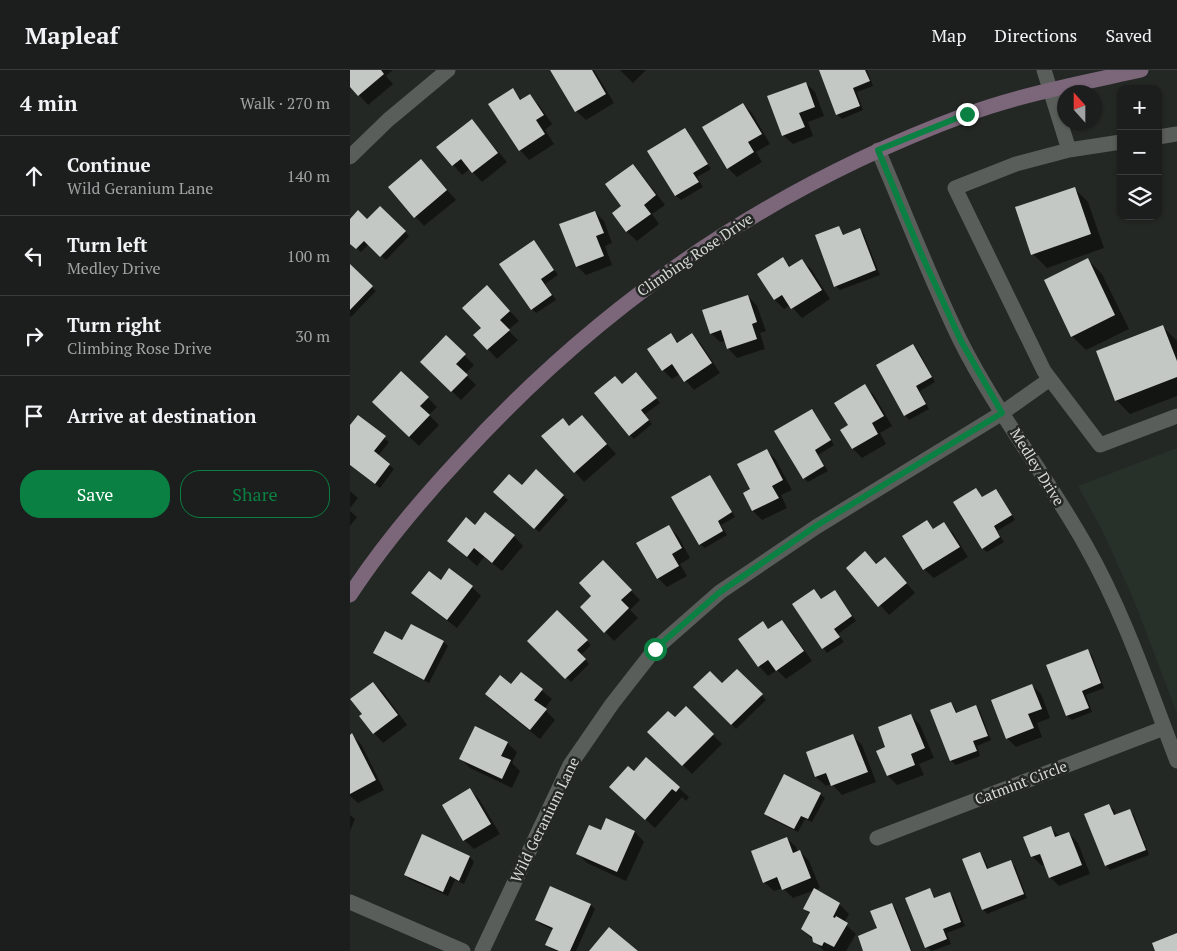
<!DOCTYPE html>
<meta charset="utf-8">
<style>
:root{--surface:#1b1e1c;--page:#242725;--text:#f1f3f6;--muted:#a0a2a3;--line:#393c3b;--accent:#0b8043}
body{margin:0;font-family:"PT Serif",serif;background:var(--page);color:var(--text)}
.controls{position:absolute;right:15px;top:15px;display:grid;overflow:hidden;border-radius:10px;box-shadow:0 1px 4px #0004}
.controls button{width:45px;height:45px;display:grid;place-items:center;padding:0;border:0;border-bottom:1px solid var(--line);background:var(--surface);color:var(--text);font:25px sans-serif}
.compass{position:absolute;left:707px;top:15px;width:45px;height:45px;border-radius:50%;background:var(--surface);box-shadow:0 1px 4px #0004;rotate:339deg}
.stop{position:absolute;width:15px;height:15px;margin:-11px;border:4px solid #0b8043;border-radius:50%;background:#fff}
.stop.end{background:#0b8043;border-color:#fff;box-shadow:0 1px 5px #0008}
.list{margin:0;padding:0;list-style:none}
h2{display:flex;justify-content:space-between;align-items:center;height:65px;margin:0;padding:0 20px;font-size:21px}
h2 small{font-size:16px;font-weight:400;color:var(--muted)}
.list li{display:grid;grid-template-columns:32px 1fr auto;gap:15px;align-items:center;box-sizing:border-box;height:80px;padding:0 20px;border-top:1px solid var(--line)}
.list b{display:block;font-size:19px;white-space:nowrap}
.list p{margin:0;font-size:16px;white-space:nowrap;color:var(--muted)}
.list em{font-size:16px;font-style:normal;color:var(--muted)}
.actions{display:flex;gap:10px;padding:15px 20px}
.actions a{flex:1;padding:11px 0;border:1px solid var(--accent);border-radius:20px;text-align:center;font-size:18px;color:var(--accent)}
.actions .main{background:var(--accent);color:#fff}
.icon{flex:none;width:28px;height:28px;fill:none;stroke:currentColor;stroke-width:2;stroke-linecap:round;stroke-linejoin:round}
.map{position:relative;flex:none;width:827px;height:881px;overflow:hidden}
header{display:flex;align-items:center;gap:30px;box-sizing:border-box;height:70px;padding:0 25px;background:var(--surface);border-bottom:1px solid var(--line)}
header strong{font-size:24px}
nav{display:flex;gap:28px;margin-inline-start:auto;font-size:18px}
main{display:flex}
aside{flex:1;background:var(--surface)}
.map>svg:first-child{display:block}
.built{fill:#27312a}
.shadow{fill:#0007}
.building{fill:#c3c8c4}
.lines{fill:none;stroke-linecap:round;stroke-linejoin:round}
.street{stroke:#595e5a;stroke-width:15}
.secondary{stroke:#7c677a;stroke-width:15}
.route{stroke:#0b8043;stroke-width:6}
.labels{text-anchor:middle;stroke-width:5;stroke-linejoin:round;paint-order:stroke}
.street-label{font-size:15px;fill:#d8dad8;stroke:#242825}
</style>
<header>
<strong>Mapleaf</strong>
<nav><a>Map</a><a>Directions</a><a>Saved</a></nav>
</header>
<main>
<aside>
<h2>4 min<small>Walk · 270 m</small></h2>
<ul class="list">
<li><svg class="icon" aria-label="ahead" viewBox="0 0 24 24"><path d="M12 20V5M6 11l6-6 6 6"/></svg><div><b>Continue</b><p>Wild Geranium Lane</p></div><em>140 m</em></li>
<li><svg class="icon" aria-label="left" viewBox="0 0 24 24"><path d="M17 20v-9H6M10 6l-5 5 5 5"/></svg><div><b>Turn left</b><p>Medley Drive</p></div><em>100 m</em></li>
<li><svg class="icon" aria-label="right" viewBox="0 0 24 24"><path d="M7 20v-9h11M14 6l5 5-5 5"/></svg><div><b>Turn right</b><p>Climbing Rose Drive</p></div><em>30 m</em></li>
<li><svg class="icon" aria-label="arrive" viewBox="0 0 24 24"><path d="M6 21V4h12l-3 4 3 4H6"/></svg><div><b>Arrive at destination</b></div></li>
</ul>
<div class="actions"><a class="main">Save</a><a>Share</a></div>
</aside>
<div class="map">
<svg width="827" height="881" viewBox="0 0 827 881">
<rect width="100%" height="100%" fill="#242825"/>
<path class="built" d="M827,378V643L783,528L753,462L728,416Z"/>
<path class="shadow" d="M0,0H43L36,6L43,14L18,35L2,17L0,19Z
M202,0H244L264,33L236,50L226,41Z
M270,0H296L283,13Z
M470,0H517L523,16L507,22L513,40L492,49L487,44Z
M456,13L465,22L474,46L458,52L463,66L443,74L433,65Z
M162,20L172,30L180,25L189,35L202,54L195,60L204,74L179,90L170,80Z
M393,34L402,43L420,74L406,82L412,92L387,107L378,98Z
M122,51L157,92L132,112L120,99L112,105L88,77Z
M335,59L361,99L347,107L353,117L331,130L326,126L299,81Z
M71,90L106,130L74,156L39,117Z
M283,95L292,105L315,135L302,144L309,154L287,171L277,162L264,143L273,136Z
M724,118L738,132L754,178L697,198L683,184Z
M30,137L59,166L36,190L19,174L11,182L0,172V151H17Z
M245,142L254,151L262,173L255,176L262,195L236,205L227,196Z
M489,158L495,166L510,160L514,164L530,205L490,220L486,216Z
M184,171L208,205L195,214L206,230L186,243L182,239Z
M433,189L441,197L451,190L461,199L480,229L452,248L440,235L434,239L425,230L409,204Z
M738,190L752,204L779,259L736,280L722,266Z
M0,196L26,221L1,247L0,246Z
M146,226L169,251L158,260L168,270L147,289L125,265L133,259Z
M398,226L407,236L416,261L410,263L415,279L387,288L378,278L376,271L370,272L361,263Z
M813,257L827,271V326L780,344L766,330Z
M321,265L329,273L342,265L351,274L370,303L344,320L330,304L322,309L313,300Z
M96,267L124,295L115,304L126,315L111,330L72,292Z
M563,276L568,280L585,312L570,321L579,339L559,350L555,345Z
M291,308L310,333L294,345L302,354L284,369L280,365L272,315Z
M515,316L524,325L542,356L530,363L536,374L512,388L503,379L492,360L500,356Z
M78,328L87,337L79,345L89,355L69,376L32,341Z
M462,340L466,345L484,375L468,385L478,401L458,412L454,408Z
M232,346L266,384L234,412L225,402L213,349L220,357Z
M8,347L39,372L28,386L44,399L30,418L0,395V357Z
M417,380L426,390L442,420L431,425L437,438L412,450L403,441L394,424L401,420Z
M186,401L218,430L189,462L149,426L172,417Z
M359,406L364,411L385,447L371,455L377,465L355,478L350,474Z
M626,420L633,428L645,420L665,450L647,461L654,472L637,482L632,478Z
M0,421L8,428L0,438Z
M0,441L7,447L0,456Z
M577,452L584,460L594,454L603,463L618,487L584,508L574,499Z
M318,456L328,466L340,488L330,494L337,506L317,517L308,508Z
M125,457L164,466L173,476L152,501L134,487L127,496L98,471Z
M515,483L527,495L535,488L565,523L539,545L497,498Z
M253,492L290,530L280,540L288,548L264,571L232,537L243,526Z
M91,511L122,517L131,526L107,558L72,532L63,523Z
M464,520L472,530L489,526L506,551L488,564L494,572L477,583L443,535Z
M208,542L241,575L231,585L239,594L221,612L179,571Z
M431,551L441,561L462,591L436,609L427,600L418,606L409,596L413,553L419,560Z
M53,572H94L98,576L79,613L29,587L24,583Z
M737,580L742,585L754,618L736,625L742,642L722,650L717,646Z
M387,600L416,630L386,659L345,617L372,615Z
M171,604L202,629L194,639L205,650L190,669L146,634L136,624L161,616Z
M23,613L33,622L57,655L33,673L24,663L13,644Z
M682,615L691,624L700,648L687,653L692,667L666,677L657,668Z
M601,633L605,638L608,644L626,637L630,641L641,670L627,676L630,686L606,695L601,691L582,640Z
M336,638L372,674L342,704L299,662L325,649Z
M561,645L570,655L584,688L569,694L574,705L547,715L538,706L528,681L537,677Z
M2,665L11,674L34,720L8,733L0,726V666Z
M503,666L512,675L526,712L492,725L482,714L476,716L466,707L457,683Z
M157,673L167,682L162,693L170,701L162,718L120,698L111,689Z
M296,689L339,727L336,731L332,727L305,758L270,726L284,703Z
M120,720L129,729L150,764L124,779L114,770Z
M470,724L475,728L462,752L455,749L448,762L419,748L415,743Z
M759,736L764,740L766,746L780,741L784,745L799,785L760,800L756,795Z
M0,745L5,749L0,761Z
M257,750L285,762L294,772L276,811L237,793L228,784L251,762Z
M700,757L710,767L719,763L728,773L740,804L709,816L700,807L695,794L692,796L682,786Z
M72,766L120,787L124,792L114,814L105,810L98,826L59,809L55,804Z
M437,768L446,777L448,782L450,781L459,791L470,818L443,828L433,818L424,821L414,812Z
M630,784L634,788L639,800L660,792L665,796L677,828L637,844L633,839Z
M201,817L241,835L245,839L226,881H206L201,879L197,875L203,860L190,854L186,850Z
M465,820L489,834L499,844L494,853L506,864L496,881H474L452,859L460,844L454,838Z
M580,820L586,829L600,823L604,828L615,856L597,863L601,874L582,881L576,877Z
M542,834L546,839L562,881H515Z"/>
<path class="building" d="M0,0H31L34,4L8,26L0,17Z
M200,0H242L256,24L225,42Z
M469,0H515L520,11L503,18L510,36L486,45Z
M456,12L465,37L449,43L455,57L432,66L417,26Z
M163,18L170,30L180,24L194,45L186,50L195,64L169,81L138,34Z
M393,33L412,64L398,72L404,82L377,99L352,57Z
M122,49L148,83L122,103L111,89L102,96L86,77Z
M335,58L358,94L343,103L349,112L325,126L297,81Z
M71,89L97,120L64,148L38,117Z
M283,94L306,125L294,135L301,144L276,162L262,143L271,136L255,114Z
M725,117L741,164L681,185L665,137Z
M30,136L56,161L30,187L14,171L6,179L0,174V149L8,140L17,149Z
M245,141L254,163L246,166L254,186L226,197L209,154Z
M489,156L493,165L510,158L526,200L484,217L465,165Z
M184,170L204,200L191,209L202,225L181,240L149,194Z
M433,187L439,197L452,189L472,220L441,239L432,225L424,230L407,204Z
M738,188L765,245L721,267L694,210Z
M0,194L23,216L0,240Z
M137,215L160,241L150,250L160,260L137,280L123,265L131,258L112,238Z
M398,225L407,252L402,254L407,269L377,279L371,260L360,264L352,240Z
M813,255L827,291V307L765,331L746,281Z
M321,263L327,273L342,263L362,293L334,312L322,294L312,301L297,279Z
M96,265L116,284L106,294L118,305L101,322L70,292Z
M563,274L582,307L566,316L576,334L554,346L526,295Z
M51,301L79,327L70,336L80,345L59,367L22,332Z
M286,302L307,328L291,340L299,350L279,366L244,323L265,306L272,314Z
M515,314L534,346L522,353L528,364L502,379L490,360L498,355L484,333Z
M462,339L481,370L465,380L474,396L453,409L424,361Z
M8,345L36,366L24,381L40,394L25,414L0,395V355Z
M232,345L257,374L224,403L191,366L213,348L219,356Z
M417,379L433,410L422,416L429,428L402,441L393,423L400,419L387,394Z
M186,399L214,425L184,459L143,422L159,404L172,415Z
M360,405L382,442L368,451L373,461L349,475L321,427Z
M626,418L632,427L646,419L662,445L644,456L650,467L632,479L603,432Z
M135,442L165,465L142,493L124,478L117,487L97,471L116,447L125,455Z
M577,450L583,459L594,452L610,477L573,500L552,466Z
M319,455L332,478L322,484L329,496L307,509L286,473Z
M515,481L526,494L535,487L557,513L528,537L496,498Z
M253,490L282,520L271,530L279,538L254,563L230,537L241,526L229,513Z
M99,498L123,516L97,550L61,523L79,501L91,510Z
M464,519L471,529L485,520L502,546L484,559L490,567L472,579L442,534Z
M207,540L238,570L227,580L236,589L215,609L177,571Z
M432,550L454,581L426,601L418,590L408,597L388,569L413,551L418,559Z
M61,554L94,571L74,610L23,583L35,561L52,570Z
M738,579L751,613L732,621L739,638L716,646L696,595Z
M387,599L413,624L381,655L343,617L360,601L372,613Z
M171,602L193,619L184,630L197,639L180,660L135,624L150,605L161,614Z
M23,612L48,645L23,664L9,646L12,644L0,629Z
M682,614L692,639L678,644L684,658L656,669L641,630Z
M601,632L606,643L626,635L638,666L623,671L627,681L600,691L580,640Z
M336,636L364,664L332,696L297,662L318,641L325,647Z
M561,644L575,678L561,684L565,695L537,706L526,681L535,677L528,657Z
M125,656L158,672L151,686L161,690L152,709L109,689Z
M2,663L26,710L0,724V665Z
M503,664L518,702L481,716L476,703L465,707L456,682Z
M296,687L330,717L326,722L322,719L295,750L259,717L278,696L284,701Z
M434,704L471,723L458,749L451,746L444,759L414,744Z
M120,718L141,754L113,771L92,735Z
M759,734L764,745L780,739L796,780L755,796L734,744Z
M256,748L285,761L267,802L226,784L239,755L251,760Z
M701,756L705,767L719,762L732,795L699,808L690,784L681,787L673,767Z
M72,764L120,786L109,811L100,806L93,822L54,805Z
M437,767L443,783L450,780L461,808L432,820L427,807L413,813L401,781Z
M630,782L637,799L661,790L674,824L632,840L612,789Z
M200,816L241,834L220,881H209L195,875L203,858L185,850Z
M464,818L490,833L483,847L485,848L486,846L498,853L484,877L474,872L472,876L467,874L463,872L462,867L451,859L460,842L453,839Z
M580,818L584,828L600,822L611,852L593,859L597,869L575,878L555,828Z
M542,833L561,881H513L508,866L527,858L520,841Z
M259,857L288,881H239Z
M827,863V881H805L802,873Z"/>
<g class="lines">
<path class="street" d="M694,0L719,80
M808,67L827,64
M771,72L719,80L666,94L605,118L694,301L750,375L827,346
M528,80C555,143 580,208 610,270C646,342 697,406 736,476C774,543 799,618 827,691
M0,87L38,50L98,0
M527,768L814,658
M0,832L113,881
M132,881L220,695L262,634L305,579L370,522L466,457L652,343L700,309"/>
<path class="secondary" d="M0,525C32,476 70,431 110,388C252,232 418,118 615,45C672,24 732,13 791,0"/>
</g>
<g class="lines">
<path class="route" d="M305,579L370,522L466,456L652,343L611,271L569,179L528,80L617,44"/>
</g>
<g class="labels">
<g class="street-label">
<text transform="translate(345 185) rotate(-34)" y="5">Climbing Rose Drive</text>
<text transform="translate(687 397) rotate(58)" y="5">Medley Drive</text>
<text transform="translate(671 713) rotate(-21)" y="5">Catmint Circle</text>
<text transform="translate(195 750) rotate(-64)" y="5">Wild Geranium Lane</text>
</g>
</g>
</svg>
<div class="controls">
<button>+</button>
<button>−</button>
<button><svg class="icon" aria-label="layers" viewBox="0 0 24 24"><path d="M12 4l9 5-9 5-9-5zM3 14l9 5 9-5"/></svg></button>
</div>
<svg class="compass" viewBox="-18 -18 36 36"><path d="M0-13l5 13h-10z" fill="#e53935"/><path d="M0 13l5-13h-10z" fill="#a0a2a3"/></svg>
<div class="stop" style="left:305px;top:579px"></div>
<div class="stop end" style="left:617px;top:44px"></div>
</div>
</main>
